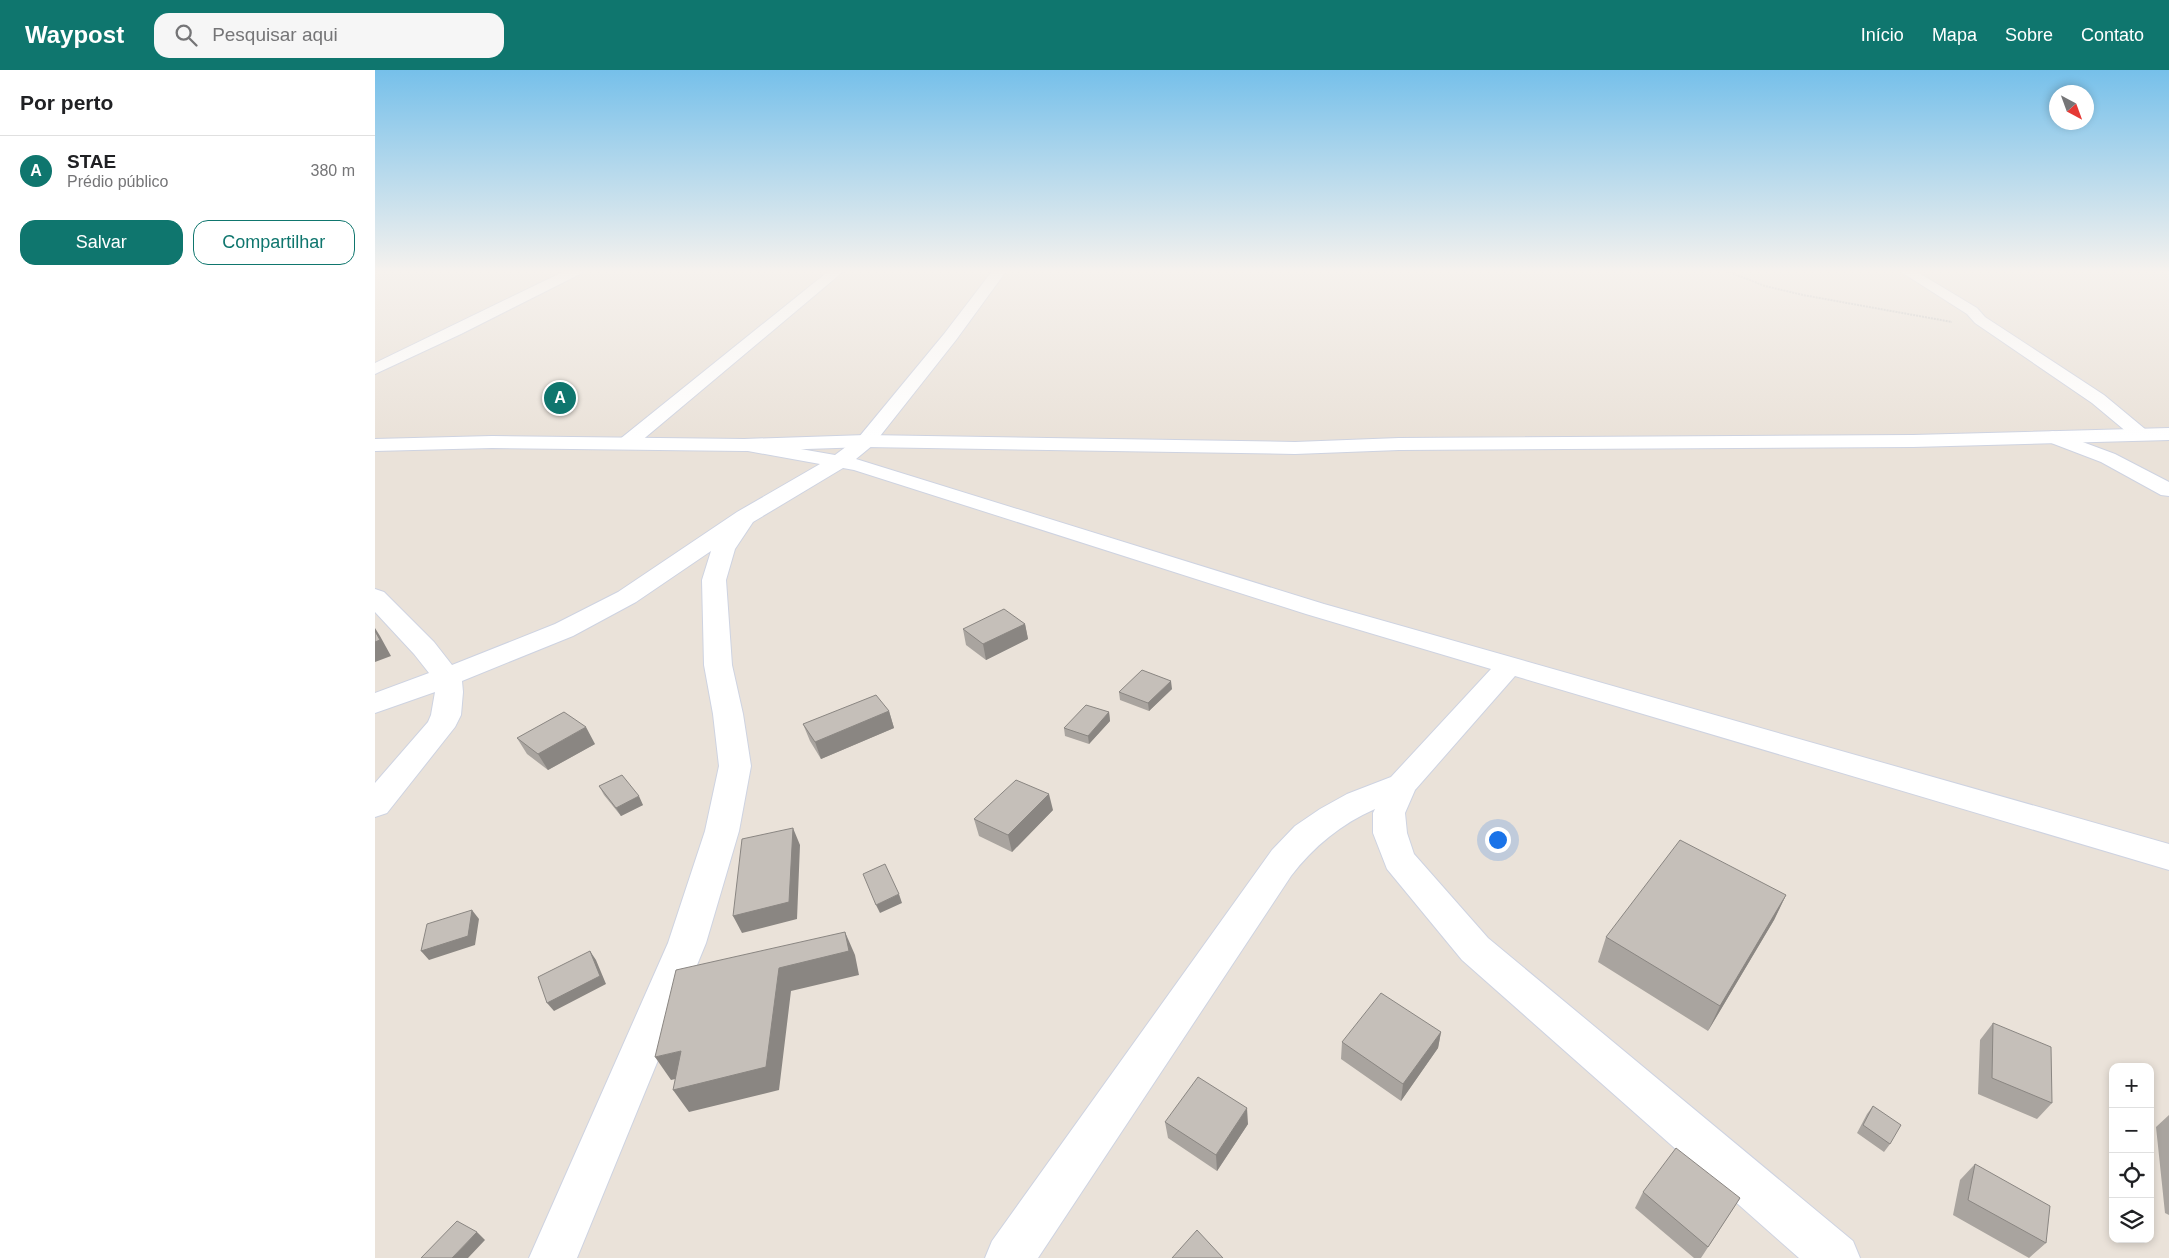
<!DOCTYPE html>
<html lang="pt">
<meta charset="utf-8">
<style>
:root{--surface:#fff;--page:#f6f6f6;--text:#202124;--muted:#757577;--line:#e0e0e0;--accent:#0f766e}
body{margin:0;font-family:Helvetica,sans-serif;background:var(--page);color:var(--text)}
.controls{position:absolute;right:15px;bottom:15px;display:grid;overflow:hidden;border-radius:10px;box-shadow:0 2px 8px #0003}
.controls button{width:45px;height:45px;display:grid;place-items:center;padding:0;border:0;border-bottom:1px solid var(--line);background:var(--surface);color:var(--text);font:25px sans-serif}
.compass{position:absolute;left:1674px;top:15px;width:45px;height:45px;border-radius:50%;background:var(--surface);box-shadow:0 2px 8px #0003;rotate:139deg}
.you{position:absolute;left:1122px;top:769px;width:18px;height:18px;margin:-12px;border:4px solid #fff;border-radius:50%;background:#1a73e8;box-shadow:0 0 0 8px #1a73e833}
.badge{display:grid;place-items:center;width:32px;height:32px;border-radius:50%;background:var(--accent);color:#fff;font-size:16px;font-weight:700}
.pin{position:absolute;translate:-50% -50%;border:2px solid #fff;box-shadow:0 1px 5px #0006}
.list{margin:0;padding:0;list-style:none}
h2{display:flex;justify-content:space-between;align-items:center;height:65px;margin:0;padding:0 20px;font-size:21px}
h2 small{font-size:16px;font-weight:400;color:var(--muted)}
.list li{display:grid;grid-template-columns:32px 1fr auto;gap:15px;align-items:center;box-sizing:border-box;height:70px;padding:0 20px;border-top:1px solid var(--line)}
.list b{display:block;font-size:19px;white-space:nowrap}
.list p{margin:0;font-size:16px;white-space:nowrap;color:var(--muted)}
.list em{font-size:16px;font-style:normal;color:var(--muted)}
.actions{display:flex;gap:10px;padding:15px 20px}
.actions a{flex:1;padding:11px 0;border:1px solid var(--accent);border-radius:15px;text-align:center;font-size:18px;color:var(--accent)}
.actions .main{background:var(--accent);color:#fff}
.icon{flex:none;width:28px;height:28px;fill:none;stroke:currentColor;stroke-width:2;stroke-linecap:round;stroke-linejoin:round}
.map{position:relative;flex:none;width:1794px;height:1188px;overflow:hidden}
header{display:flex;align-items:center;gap:30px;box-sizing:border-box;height:70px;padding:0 25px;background:var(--accent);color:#fff}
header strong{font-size:24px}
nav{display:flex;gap:28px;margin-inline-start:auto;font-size:18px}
.search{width:350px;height:45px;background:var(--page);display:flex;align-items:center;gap:12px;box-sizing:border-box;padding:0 18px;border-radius:15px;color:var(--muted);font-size:19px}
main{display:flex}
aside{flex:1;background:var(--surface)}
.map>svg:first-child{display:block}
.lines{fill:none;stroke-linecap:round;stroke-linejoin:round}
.minor-casing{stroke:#ced3e1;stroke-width:2}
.tertiary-casing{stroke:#ced3e1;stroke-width:2}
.path{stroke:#c3c3c3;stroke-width:2;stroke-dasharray:2 1;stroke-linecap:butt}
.minor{fill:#fff;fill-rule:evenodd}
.tertiary{fill:#fff;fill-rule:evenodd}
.wall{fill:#a9a49f}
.shaded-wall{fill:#8a8682}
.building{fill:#c5bfb9;stroke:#8a8682}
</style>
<header>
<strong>Waypost</strong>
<div class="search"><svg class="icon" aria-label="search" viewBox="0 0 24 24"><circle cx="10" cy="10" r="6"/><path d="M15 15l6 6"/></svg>Pesquisar aqui</div>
<nav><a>Início</a><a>Mapa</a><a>Sobre</a><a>Contato</a></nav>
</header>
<main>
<aside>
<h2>Por perto<small></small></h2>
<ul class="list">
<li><span class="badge">A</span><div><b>STAE</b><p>Prédio público</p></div><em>380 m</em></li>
</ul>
<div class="actions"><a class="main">Salvar</a><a>Compartilhar</a></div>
</aside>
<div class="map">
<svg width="1794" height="1188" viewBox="0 0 1794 1188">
<rect width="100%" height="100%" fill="#eae2d9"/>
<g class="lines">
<defs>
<path id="minor" d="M192,200H209L207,203L86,264L0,304V293Z
M455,200H470L259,377L252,379L245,377L242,373L245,369Z
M618,200H632L581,270L498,375L481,389L949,534L1794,774V800L1140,606L1040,720L1030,743L1032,763L1039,784L1113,868L1478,1171L1485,1188H1424L1087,890L1012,799L998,763V743L1000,739C966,754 939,776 916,806L663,1188H610L617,1171L897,780L920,756L945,739L972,724L1016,707L1116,599L931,544L479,400L468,398L378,452L360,479L351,510L357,595L368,644L376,696L364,761L331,873L202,1188H154L293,873L330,761L344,696L338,644L329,595L327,510L336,481L261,532L198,566L87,611L88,622L86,645L80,657L12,743L0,747V713L53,652L56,645L60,622L0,643V623L54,603L39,584L0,542V519L9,522L59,572L77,595L180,554L243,522L362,442L445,394L362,379L359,375L362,371L369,369L460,385L484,367L569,264Z
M1523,200H1539L1602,238L1610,247L1729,325L1776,364L1773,368L1766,370L1759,368L1717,333L1600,253L1592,244Z
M1678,361L1740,384L1794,412V426L1786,425L1726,392L1671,371L1668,367L1671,363Z"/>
<path id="tertiary" d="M1794,358V370L1538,377L1024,380L920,384L491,377L369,381L117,378L0,381V369L117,366L369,369L491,365L920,372L1024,368L1538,365Z"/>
</defs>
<use href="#minor" class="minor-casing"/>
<use href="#tertiary" class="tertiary-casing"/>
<path class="path" d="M1349,200L1390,216L1428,225L1577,252"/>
<use href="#minor" class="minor"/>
<use href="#tertiary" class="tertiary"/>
</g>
<path class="wall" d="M650,554L653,569L611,590L591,575L588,559Z
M797,619L774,641L745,630L744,622Z
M514,641L519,658L446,689L435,671L428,654Z
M734,642L735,651L714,674L690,666L689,658Z
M142,668L220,674L173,700L152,684Z
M224,716L268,735L246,746L229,725Z
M678,740L637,782L604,766L599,749Z
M1411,825L1399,850L1333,961L1223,892L1231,867Z
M1618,953L1677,1033L1662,1049L1603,1024L1605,970Z
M1066,962L1063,978L1026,1031L966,989L967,972Z
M1498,1036L1515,1074L1509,1082L1482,1063L1492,1044Z
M1794,1045V1145L1790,1143L1781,1057Z
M790,1052L873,1054L842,1101L793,1068Z
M1600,1094L1671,1173L1654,1188L1578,1145L1585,1110Z
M1268,1122L1365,1128L1326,1188H1319L1260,1138Z"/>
<path class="shaded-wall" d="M650,554L653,569L611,590L608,574Z
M0,558L5,566L16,586L0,592Z
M796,611L797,619L774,641L773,633Z
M514,641L519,658L446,689L440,672Z
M734,642L735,651L714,674L713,666Z
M211,657L220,674L173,700L163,684Z
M674,724L678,740L637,782L633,765Z
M264,726L268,735L246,746L241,738Z
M418,758L425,775L422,849L367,863L358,846Z
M524,824L527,833L505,843L501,835Z
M1411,825L1399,850L1333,961L1345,936Z
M97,840L104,849L100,875L54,890L46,881Z
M470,862L480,885L484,905L416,921L404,1020L314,1042L298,1020L404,898Z
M215,881L221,890L231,914L179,941L172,933Z
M1066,962L1063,978L1026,1031L1028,1014Z
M306,981L322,1004L296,1010L280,987Z
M872,1038L873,1054L842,1101L841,1085Z
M102,1162L110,1170L93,1188H77Z"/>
<path class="building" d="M629,539L650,554L608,574L588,559Z
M0,561L5,570L0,572Z
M767,600L796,611L773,633L744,622Z
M501,625L514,641L440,672L428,654Z
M711,635L734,642L713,666L689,658Z
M189,642L211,657L163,684L142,668Z
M247,705L264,726L241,738L224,716Z
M641,710L674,724L633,765L599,749Z
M418,758L414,832L358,846L367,769Z
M1305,770L1411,825L1345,936L1231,867Z
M510,794L524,824L501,835L488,804Z
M97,840L93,866L46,881L52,854Z
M470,862L474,881L404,898L391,997L298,1020L306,981L280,987L301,900Z
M215,881L225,906L172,933L163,907Z
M1006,923L1066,962L1028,1014L967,972Z
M1618,953L1676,977L1677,1033L1617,1008Z
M823,1007L872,1038L841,1085L790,1052Z
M1498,1036L1526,1055L1515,1074L1488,1055Z
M1301,1078L1365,1128L1333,1177L1268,1122Z
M1600,1094L1675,1136L1671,1173L1593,1130Z
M82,1151L102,1162L77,1188H46Z
M822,1160L848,1188H797Z"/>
<linearGradient id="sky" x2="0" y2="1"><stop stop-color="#76c0ea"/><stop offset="0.55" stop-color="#f6f2ee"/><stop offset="1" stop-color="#f6f2ee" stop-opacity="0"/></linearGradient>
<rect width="1794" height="366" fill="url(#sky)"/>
</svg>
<div class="controls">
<button>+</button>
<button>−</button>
<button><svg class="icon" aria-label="locate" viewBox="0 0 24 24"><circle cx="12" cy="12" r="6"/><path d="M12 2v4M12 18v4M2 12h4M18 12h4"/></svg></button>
<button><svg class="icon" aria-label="layers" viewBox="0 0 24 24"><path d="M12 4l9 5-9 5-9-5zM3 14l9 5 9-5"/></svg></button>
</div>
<svg class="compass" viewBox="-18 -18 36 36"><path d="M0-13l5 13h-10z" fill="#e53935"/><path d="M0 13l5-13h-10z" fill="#757577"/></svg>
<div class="you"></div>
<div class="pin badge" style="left:185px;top:328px">A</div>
</div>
</main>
